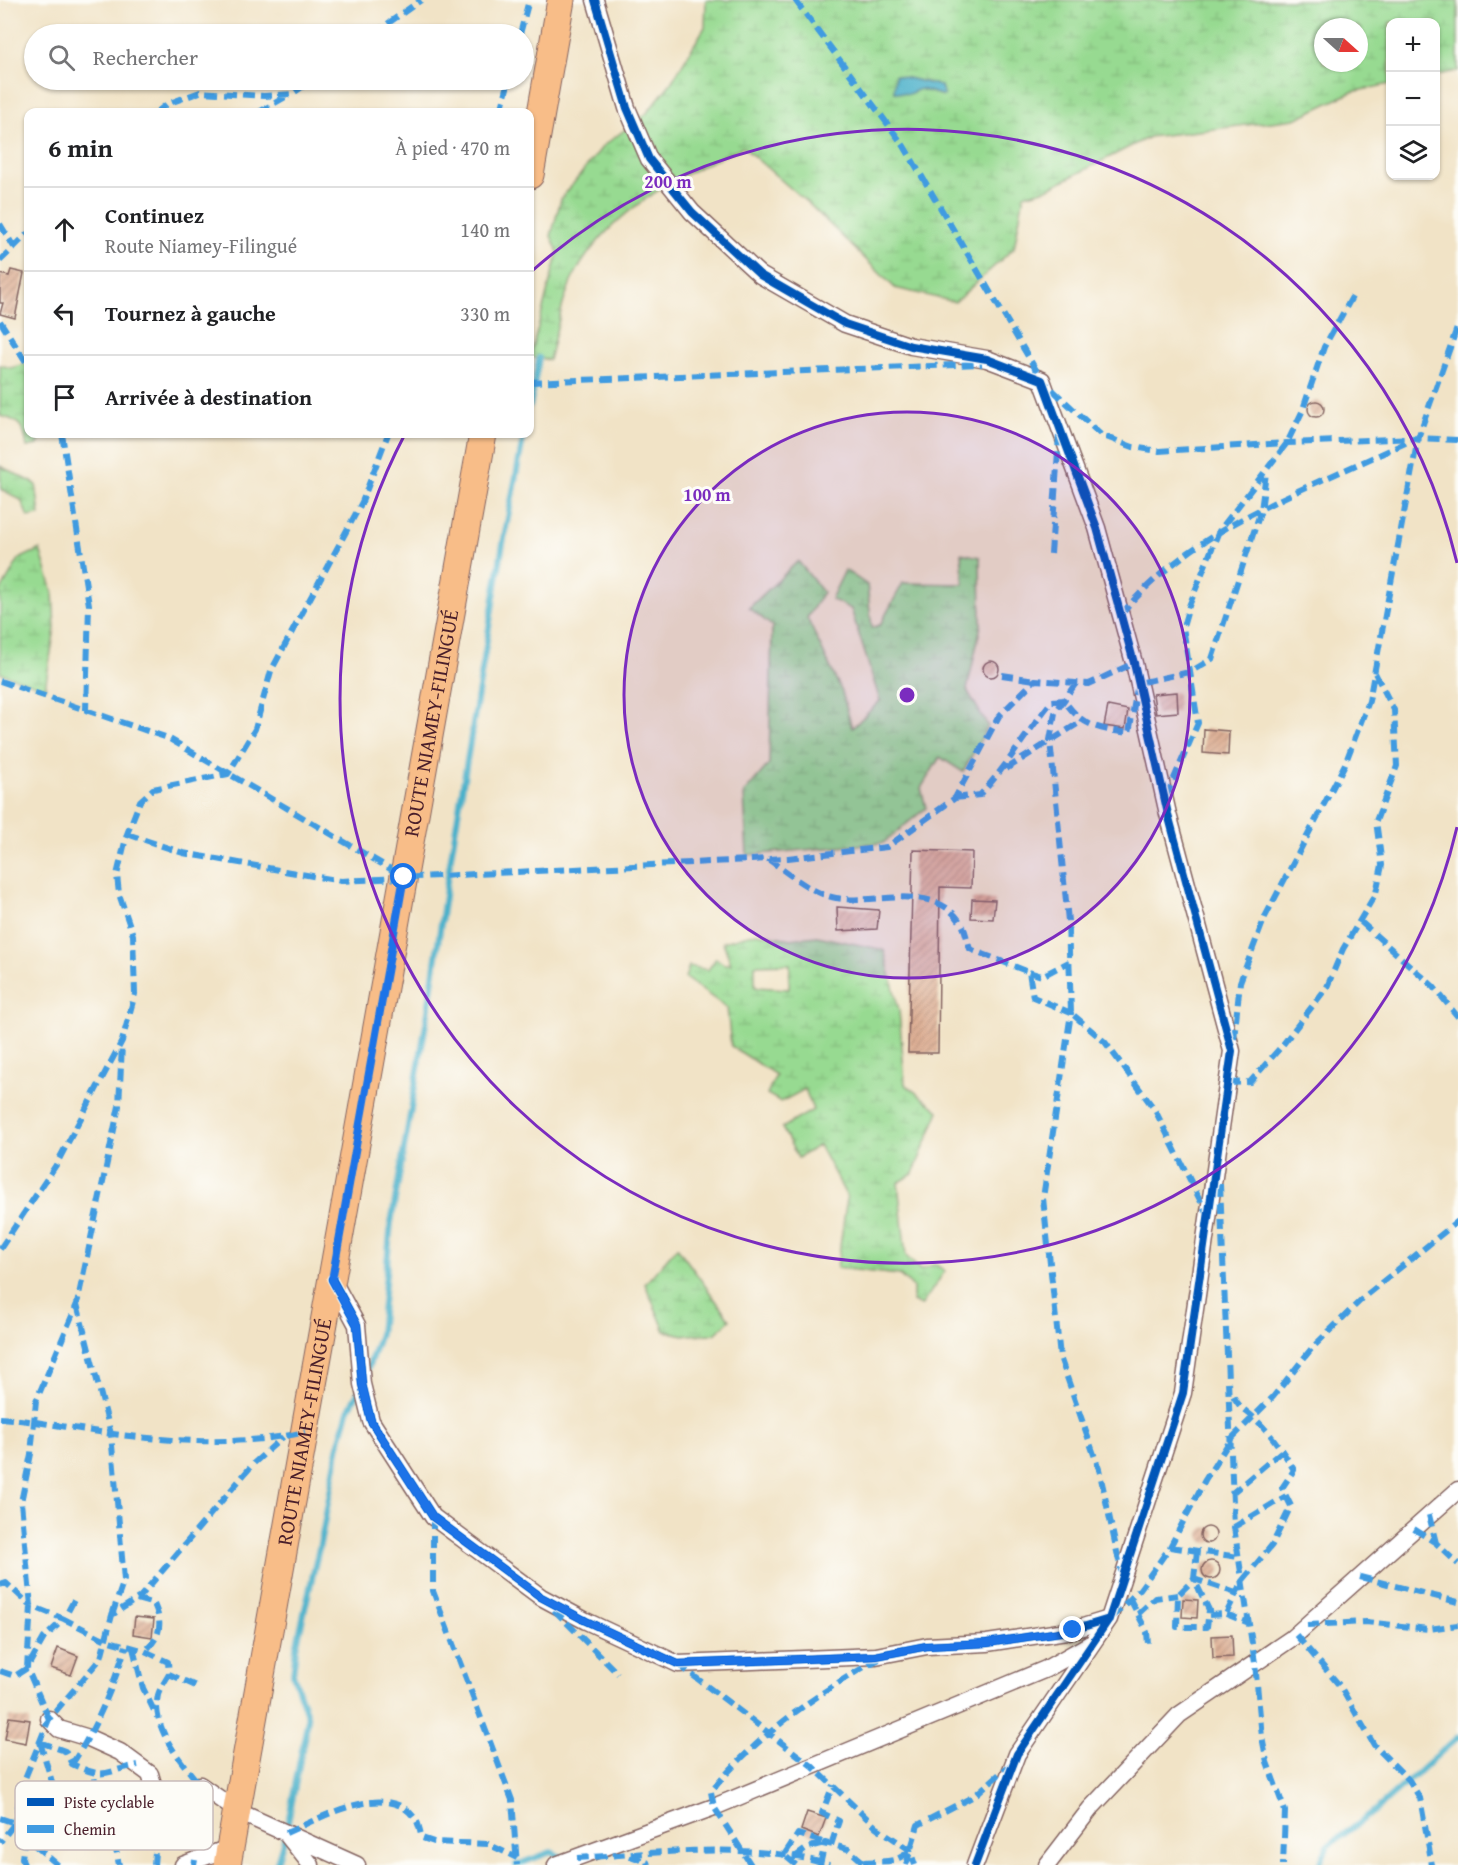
<!DOCTYPE html>
<html lang="fr">
<meta charset="utf-8">
<style>
:root{--surface:#fff;--page:#f2f2f2;--text:#202124;--muted:#757577;--line:#e0e0e0}
body{margin:0;font-family:"Gentium Book Plus",serif;background:var(--page);color:var(--text)}
.controls{position:absolute;right:18px;top:18px;display:grid;overflow:hidden;border-radius:12px;box-shadow:0 2px 4px #0004}
.controls button{width:54px;height:54px;display:grid;place-items:center;padding:0;border:0;border-bottom:2px solid var(--line);background:var(--surface);color:var(--text);font:30px sans-serif}
.compass{position:absolute;left:1314px;top:18px;width:54px;height:54px;border-radius:50%;background:var(--surface);box-shadow:0 2px 4px #0004;rotate:111deg}
.stop{position:absolute;width:18px;height:18px;margin:-14px;border:4px solid #1a73e8;border-radius:50%;background:#fff}
.stop.end{background:#1a73e8;border-color:#fff;box-shadow:0 2px 6px #0008}
.list{margin:0;padding:0;list-style:none}
h2{display:flex;justify-content:space-between;align-items:center;height:78px;margin:0;padding:0 24px;font-size:26px}
h2 small{font-size:20px;font-weight:400;color:var(--muted)}
.list li{display:grid;grid-template-columns:39px 1fr auto;gap:18px;align-items:center;box-sizing:border-box;height:84px;padding:0 24px;border-top:2px solid var(--line)}
.list b{display:block;font-size:22px;white-space:nowrap}
.list p{margin:0;font-size:20px;white-space:nowrap;color:var(--muted)}
.list em{font-size:20px;font-style:normal;color:var(--muted)}
.icon{flex:none;width:33px;height:33px;fill:none;stroke:currentColor;stroke-width:2;stroke-linecap:round;stroke-linejoin:round}
.map{position:relative;flex:none;width:1458px;height:1865px;overflow:hidden}
.search{position:absolute;background:var(--surface);box-shadow:0 2px 4px #0004;left:24px;top:24px;width:510px;height:66px;display:flex;align-items:center;gap:15px;box-sizing:border-box;padding:0 21px;border-radius:33px;color:var(--muted);font-size:22px}
.panel{position:absolute;background:var(--surface);box-shadow:0 2px 4px #0004;left:24px;top:108px;width:510px;height:330px;border-radius:12px}
.map>svg:first-child{display:block}
.wetland{fill:url(#wetland-marsh);stroke:#707c5e;stroke-width:1.5;fill-rule:evenodd}
.water{fill:#4bb1ca;stroke:#4a687a;stroke-width:1.5}
.lines{fill:none;stroke-linecap:round;stroke-linejoin:round}
.stream{stroke:#4bb1ca;stroke-width:6}
.building{fill:url(#building-hatch)}
.minor-casing{stroke:#846461;stroke-width:19}
.primary-casing{stroke:#846461;stroke-width:29}
.minor{stroke:#fff;stroke-width:16}
.primary{stroke:#f8bd88;stroke-width:27}
.quiet{stroke:#409be1;stroke-width:6;stroke-dasharray:12 6;stroke-linecap:butt}
.cycleway-casing{stroke:#fdfcf7;stroke-width:11}
.cycleway{stroke:#0057b8;stroke-width:8}
.route{stroke:#1a73e8;stroke-width:8}
.ring{fill:none;stroke:#7b2cbf;stroke-width:3}
.labels{text-anchor:middle;stroke-width:6;stroke-linejoin:round;paint-order:stroke}
.street-label{font-size:21px;fill:#4a1f2b;stroke:#fdfcf7}
.key{fill:#fdfcf7;stroke:#c7baba;stroke-width:1.5}
.key-label{font-size:16px;fill:#4a1f2b}
.centre{fill:#7b2cbf;stroke:#fdfcf7;stroke-width:3}
.ring-label{font-size:18px;text-anchor:middle;font-weight:bold;fill:#7b2cbf;stroke:#fdfcf7;stroke-width:6;stroke-linejoin:round;paint-order:stroke}
</style>
<div class="map">
<svg width="1458" height="1865" viewBox="0 0 1458 1865">
<defs>
<pattern id="wetland-marsh" width="20" height="14" patternUnits="userSpaceOnUse" patternTransform="scale(1.5)"><rect width="20" height="14" fill="#97da91"/><path d="M1 5h8M5 5V1M11 12h8M15 12V8" fill="none" stroke="#84bb7d"/></pattern>
<pattern id="building-hatch" width="6" height="6" patternUnits="userSpaceOnUse" patternTransform="scale(1.5)"><rect width="6" height="6" fill="#ddae93"/><path d="M-1 1l2-2M0 6l6-6M5 7l2-2" fill="none" stroke="#b58d78"/></pattern>
</defs>
<rect width="100%" height="100%" fill="#fdfcf7"/>
<filter id="ink" filterUnits="userSpaceOnUse"><feTurbulence type="fractalNoise" baseFrequency=".0167" numOctaves="2"/><feDisplacementMap in="SourceGraphic" scale="12" xChannelSelector="R" yChannelSelector="G"/><feConvolveMatrix kernelMatrix="1 2 1 2 8 2 1 2 1" color-interpolation-filters="sRGB"/></filter>
<filter id="wash" filterUnits="userSpaceOnUse"><feTurbulence type="fractalNoise" baseFrequency=".008" numOctaves="4" result="noise"/><feDisplacementMap in="SourceGraphic" scale="24" xChannelSelector="R" yChannelSelector="G"/><feGaussianBlur stdDeviation="1.35" result="paint"/><feColorMatrix in="noise" values="0 0 0 0 0 0 0 0 0 0 0 0 0 0 0 0 0 1.4 0 .05"/><feComposite in="paint" operator="in"/></filter>
<g filter="url(#wash)">
<rect width="100%" height="100%" fill="#f1e3c6"/>
<path class="wetland" d="M706,0H1458V71L1436,75V22H1390V84L1352,92L1295,119L1149,137L1047,189L1024,195L1014,248L955,302L895,288L810,205L743,147C678,175 609,211 574,276C562,298 556,335 549,360L530,357L558,252L551,236L561,199L603,146L646,114L671,83L705,27ZM1323,27H1359V63H1323ZM895,75L941,86L943,96L920,89Z
M28,363V434H42L38,445L27,447C24,427 20,420 0,416V365L11,368Z
M0,466L36,484L40,515L28,517L21,500L1,489Z
M40,549L53,592L55,628L45,688L0,673V592L19,559Z
M961,553L980,557L981,625L967,690L988,726L963,772L940,757L921,788L926,808L883,843L747,855L744,793L769,764L772,626L749,608L798,561L823,592L807,618L842,692L852,728L880,701L851,609L831,599L845,570L867,585L872,628L880,625L903,583L964,584Z
M756,933L791,939L817,936L884,950L899,1010L905,1084L939,1111L913,1174L898,1183L906,1256L920,1270L935,1264L945,1271L921,1306L913,1302V1287L899,1275L837,1268L847,1197L819,1145L798,1158L782,1128L813,1110L805,1089L781,1102L767,1094L776,1075L731,1046L727,1008L685,978L689,966L708,970L716,958L724,964H731L723,942ZM790,964L789,989L755,987V965Z
M677,1247L730,1320L715,1334L684,1335L665,1331L645,1284Z"/>
<path class="water" d="M895,75L941,86L944,96L920,89L909,94L894,92Z"/>
<g class="lines">
<path class="stream" d="M530,406L539,358
M366,1374L380,1334L391,1223L428,1012L448,875L502,549L524,434
M276,1865L286,1833L308,1718L293,1674L296,1648L322,1535L339,1444L348,1411L360,1389
M516,1865L551,1852L565,1859
M1319,1865L1328,1846L1377,1809L1458,1737"/>
</g>
<g id="blocks">
<path class="building" d="M11,270L24,273L15,318L0,314L3,303H0V274L9,276Z
M1308 409a8 8 0 1 1 16 0a8 8 0 1 1-16 0Z
M983 669a8 8 0 1 1 16 0a8 8 0 1 1-16 0Z
M1177,692L1178,712L1156,714L1153,694Z
M1108,706L1128,710L1125,729L1104,726Z
M1204,729L1229,731L1228,755L1203,753Z
M913,850L972,852L971,888L940,887L938,1053H908Z
M972,899L995,900L993,919L971,918Z
M837,907L879,910L877,929L838,931Z
M1200 1535a8 8 0 1 1 16 0a8 8 0 1 1-16 0Z
M1202 1570a9 9 0 1 1 18 0a9 9 0 1 1-18 0Z
M1183,1599L1198,1600L1197,1618L1182,1617Z
M135,1617L154,1619L152,1637L133,1634Z
M1232,1635L1233,1657L1213,1658L1212,1636Z
M58,1648L78,1656L71,1675L51,1668Z
M9,1717L30,1720L26,1743L5,1739Z
M807,1812L826,1818L819,1837L801,1830Z"/>
</g>
</g>
<g filter="url(#ink)">
<use href="#blocks" fill-opacity="0" stroke="#846461" stroke-width="1.5"/>
<g class="lines">
<defs>
<path id="minor" d="M595,0L627,108L649,159L692,212L760,275L845,324L911,346L987,359L1042,380L1097,528L1134,663L1168,814L1232,1051L1183,1393L1109,1619L1017,1754L975,1865
M332,1279L357,1325L362,1384L371,1421L433,1517L541,1597L586,1621L678,1664L876,1656L927,1646L987,1643L1073,1630L1109,1619
M49,1719L59,1729L89,1738L120,1752L150,1774L159,1804L174,1806L200,1785L237,1811L357,1865
M288,1836L311,1865
M183,1865L231,1847
M556,1865L714,1807L1046,1669L1090,1644
M1047,1865L1090,1809L1179,1715L1292,1638L1458,1490"/>
<g id="primary">
<path d="M530,175L561,0"/>
<path id="s1" d="M227,1865L483,434"/>
</g>
</defs>
<use href="#minor" class="minor-casing"/>
<use href="#primary" class="primary-casing"/>
<use href="#minor" class="minor"/>
<use href="#primary" class="primary"/>
<path class="quiet" d="M795,0L904,146L1042,380L1101,435L1133,447L1159,451L1287,443L1418,438L1458,440
M373,34L421,0
M520,34L529,0
M157,112L167,104L200,92L264,96L292,94L312,80
M259,112L289,95
M501,112L509,80
M0,224L14,247
M0,261L28,233
M0,321L28,365
M530,382L982,364
M62,434L89,605L86,710
M1051,554L1059,436
M1121,615C1193,526 1311,487 1412,440
M1002,675L1035,680
M0,681L168,738L404,877
M1076,683L1055,713L1050,740L1068,921L1071,1013L1105,1042L1155,1110L1208,1216
M1006,769L1082,721
M1166,797L1198,723L1183,627L1189,606L1219,531L1287,443L1302,412L1324,347L1352,297
M955,798L980,795C1007,766 1027,732 1052,701L1064,700C1082,727 1099,729 1129,733L1138,683L1190,672L1212,659L1261,510L1266,473
M127,834L183,853L341,881L788,858L887,847L955,798L999,716L1035,680L1089,684L1134,663
M768,859C788,873 812,894 836,898C878,905 934,881 961,923C966,930 967,941 970,949L1029,972L1033,997L1071,1013L1043,1198L1060,1357L1099,1469L1122,1575
M1361,922L1434,987L1458,1017
M1029,972L1042,976L1069,962
M1234,1039L1240,982L1265,917L1345,764L1369,701L1418,438L1458,325
M1228,1083L1250,1082L1281,1047L1327,987L1343,949L1376,893L1382,865L1376,821L1397,766L1394,710L1375,673
M1220,1184L1234,1527L1255,1663L1262,1737L1267,1762L1285,1811L1283,1865
M0,1249L56,1165L122,1041L135,994L133,935L119,894L117,875L127,834L140,801L153,789L228,774L255,729L271,671L362,502L388,434
M77,1304L111,1434L124,1580L112,1615
M0,1418C38,1421 75,1429 113,1434C175,1442 244,1446 305,1432
M1231,1494L1282,1451
M1429,1515L1436,1543
M433,1517V1591L512,1800L517,1865
M1234,1527L1286,1496
M1414,1529L1436,1543L1458,1564
M1170,1547L1239,1557
M1197,1551L1194,1579L1209,1610L1207,1627H1177L1178,1595L1194,1579L1236,1593
M1360,1577L1458,1602
M0,1585L6,1583L31,1606
M137,1599L154,1604C163,1624 161,1636 145,1651
M1130,1599L1147,1632L1148,1644
M31,1606L21,1502L31,1454L36,1401L77,1304L119,1106L122,1045
M554,1610L618,1674
M1138,1614L1155,1598L1178,1595
M1226,1614L1249,1623
M1209,1615L1226,1614L1243,1580L1272,1545L1291,1506L1282,1488L1294,1470C1283,1451 1269,1431 1253,1417C1241,1407 1239,1407 1231,1392
M1112,1617L1140,1589L1170,1547L1205,1480L1231,1439L1273,1397L1312,1348L1365,1296L1458,1221
M1307,1625L1366,1622L1429,1629L1458,1625
M1296,1635L1340,1686L1374,1745L1409,1780L1420,1798L1432,1865
M133,1648L143,1688L157,1717
M678,1664L812,1766L876,1827L910,1850L915,1865
M0,1671L15,1676L27,1668L44,1638L64,1619L106,1640L145,1651L168,1662L169,1674L198,1687
M169,1674C166,1680 160,1688 158,1695C151,1729 181,1761 200,1785
M49,1719L27,1668L31,1606L64,1619L74,1600
M40,1742L65,1751L72,1764C108,1781 103,1771 138,1765
M40,1742L55,1792L58,1829
M72,1764C96,1728 113,1687 126,1646
M0,1818L15,1823L0,1842
M94,1826L97,1800L94,1774
M150,1831L200,1824
M286,1833C319,1819 389,1778 416,1820C419,1824 420,1832 422,1838L434,1842L488,1844L517,1858
M113,1834L126,1835L141,1832L159,1804
M831,1845L839,1821L822,1813L833,1785
M630,1856L647,1862L648,1865
M795,1857L809,1847L825,1843
M577,1858C654,1853 756,1841 829,1865
M863,1862C883,1860 893,1865 908,1852
M24,1865L22,1858L25,1837C57,1830 83,1821 113,1834L119,1865
M58,1865L25,1837L15,1823L21,1788L49,1719L101,1658L112,1615L140,1597L254,1463L283,1437
M154,1865L157,1825L174,1806
M194,1865L195,1860
M751,1865L714,1807L711,1792C753,1739 819,1691 879,1659
M796,1865L784,1855L798,1834L825,1843
M820,1865L825,1843L848,1849L863,1862L861,1865
M906,1865L918,1825L974,1796L1010,1765"/>
<defs>
<path id="cycleway" d="M595,0L627,108L649,159L692,212L760,275L845,324L911,346L987,359L1042,380L1097,528L1134,663L1168,814L1232,1051L1183,1393L1109,1619L1017,1754L975,1865
M332,1279L357,1325L362,1384L371,1421L433,1517L541,1597L586,1621L678,1664L876,1656L927,1646L987,1643L1073,1630L1109,1619"/>
</defs>
<use href="#cycleway" class="cycleway-casing"/>
<use href="#cycleway" class="cycleway"/>
</g>
</g>
<g class="lines" filter="url(#ink)">
<path class="route" d="M404,877L332,1280L357,1325L362,1384L371,1421L433,1517L541,1597L586,1621L678,1664L876,1656L927,1646L987,1643L1073,1630"/>
</g>
<circle cx="907" cy="695" r="283" fill="#7b2cbf" fill-opacity=".12"/>
<g class="ring">
<circle cx="907" cy="695" r="283"/>
<path d="M1457 827A566 566 0 1 1 405 434M532 271A566 566 0 0 1 1457 563"/>
</g>
<g class="labels">
<g class="street-label">
<text dy="7" stroke="none"><textPath href="#s1" startOffset="1160">ROUTE NIAMEY-FILINGUÉ</textPath></text>
<text dy="7" stroke="none"><textPath href="#s1" startOffset="440">ROUTE NIAMEY-FILINGUÉ</textPath></text>
</g>
</g>
<rect x="15" y="1781" width="198" height="69" rx="9" class="key"/>
<rect x="27" y="1798" width="27" height="8" fill="#0057b8"/>
<rect x="27" y="1825" width="27" height="8" fill="#409be1"/>
<g class="key-label">
<text x="64" y="1808">Piste cyclable</text>
<text x="64" y="1835">Chemin</text>
</g>
<circle cx="907" cy="695" r="9" class="centre"/>
<g class="ring-label">
<text x="668" y="188">200 m</text>
<text x="707" y="501">100 m</text>
</g>
</svg>
<div class="controls">
<button>+</button>
<button>−</button>
<button><svg class="icon" aria-label="layers" viewBox="0 0 24 24"><path d="M12 4l9 5-9 5-9-5zM3 14l9 5 9-5"/></svg></button>
</div>
<svg class="compass" viewBox="-18 -18 36 36"><path d="M0-13l5 13h-10z" fill="#e53935"/><path d="M0 13l5-13h-10z" fill="#757577"/></svg>
<div class="stop" style="left:404px;top:877px"></div>
<div class="stop end" style="left:1073px;top:1630px"></div>
<div class="search"><svg class="icon" aria-label="search" viewBox="0 0 24 24"><circle cx="10" cy="10" r="6"/><path d="M15 15l6 6"/></svg>Rechercher</div>
<section class="panel">
<h2>6 min<small>À pied · 470 m</small></h2>
<ul class="list">
<li><svg class="icon" aria-label="ahead" viewBox="0 0 24 24"><path d="M12 20V5M6 11l6-6 6 6"/></svg><div><b>Continuez</b><p>Route Niamey-Filingué</p></div><em>140 m</em></li>
<li><svg class="icon" aria-label="left" viewBox="0 0 24 24"><path d="M17 20v-9H6M10 6l-5 5 5 5"/></svg><div><b>Tournez à gauche</b></div><em>330 m</em></li>
<li><svg class="icon" aria-label="arrive" viewBox="0 0 24 24"><path d="M6 21V4h12l-3 4 3 4H6"/></svg><div><b>Arrivée à destination</b></div></li>
</ul>
</section>
</div>
